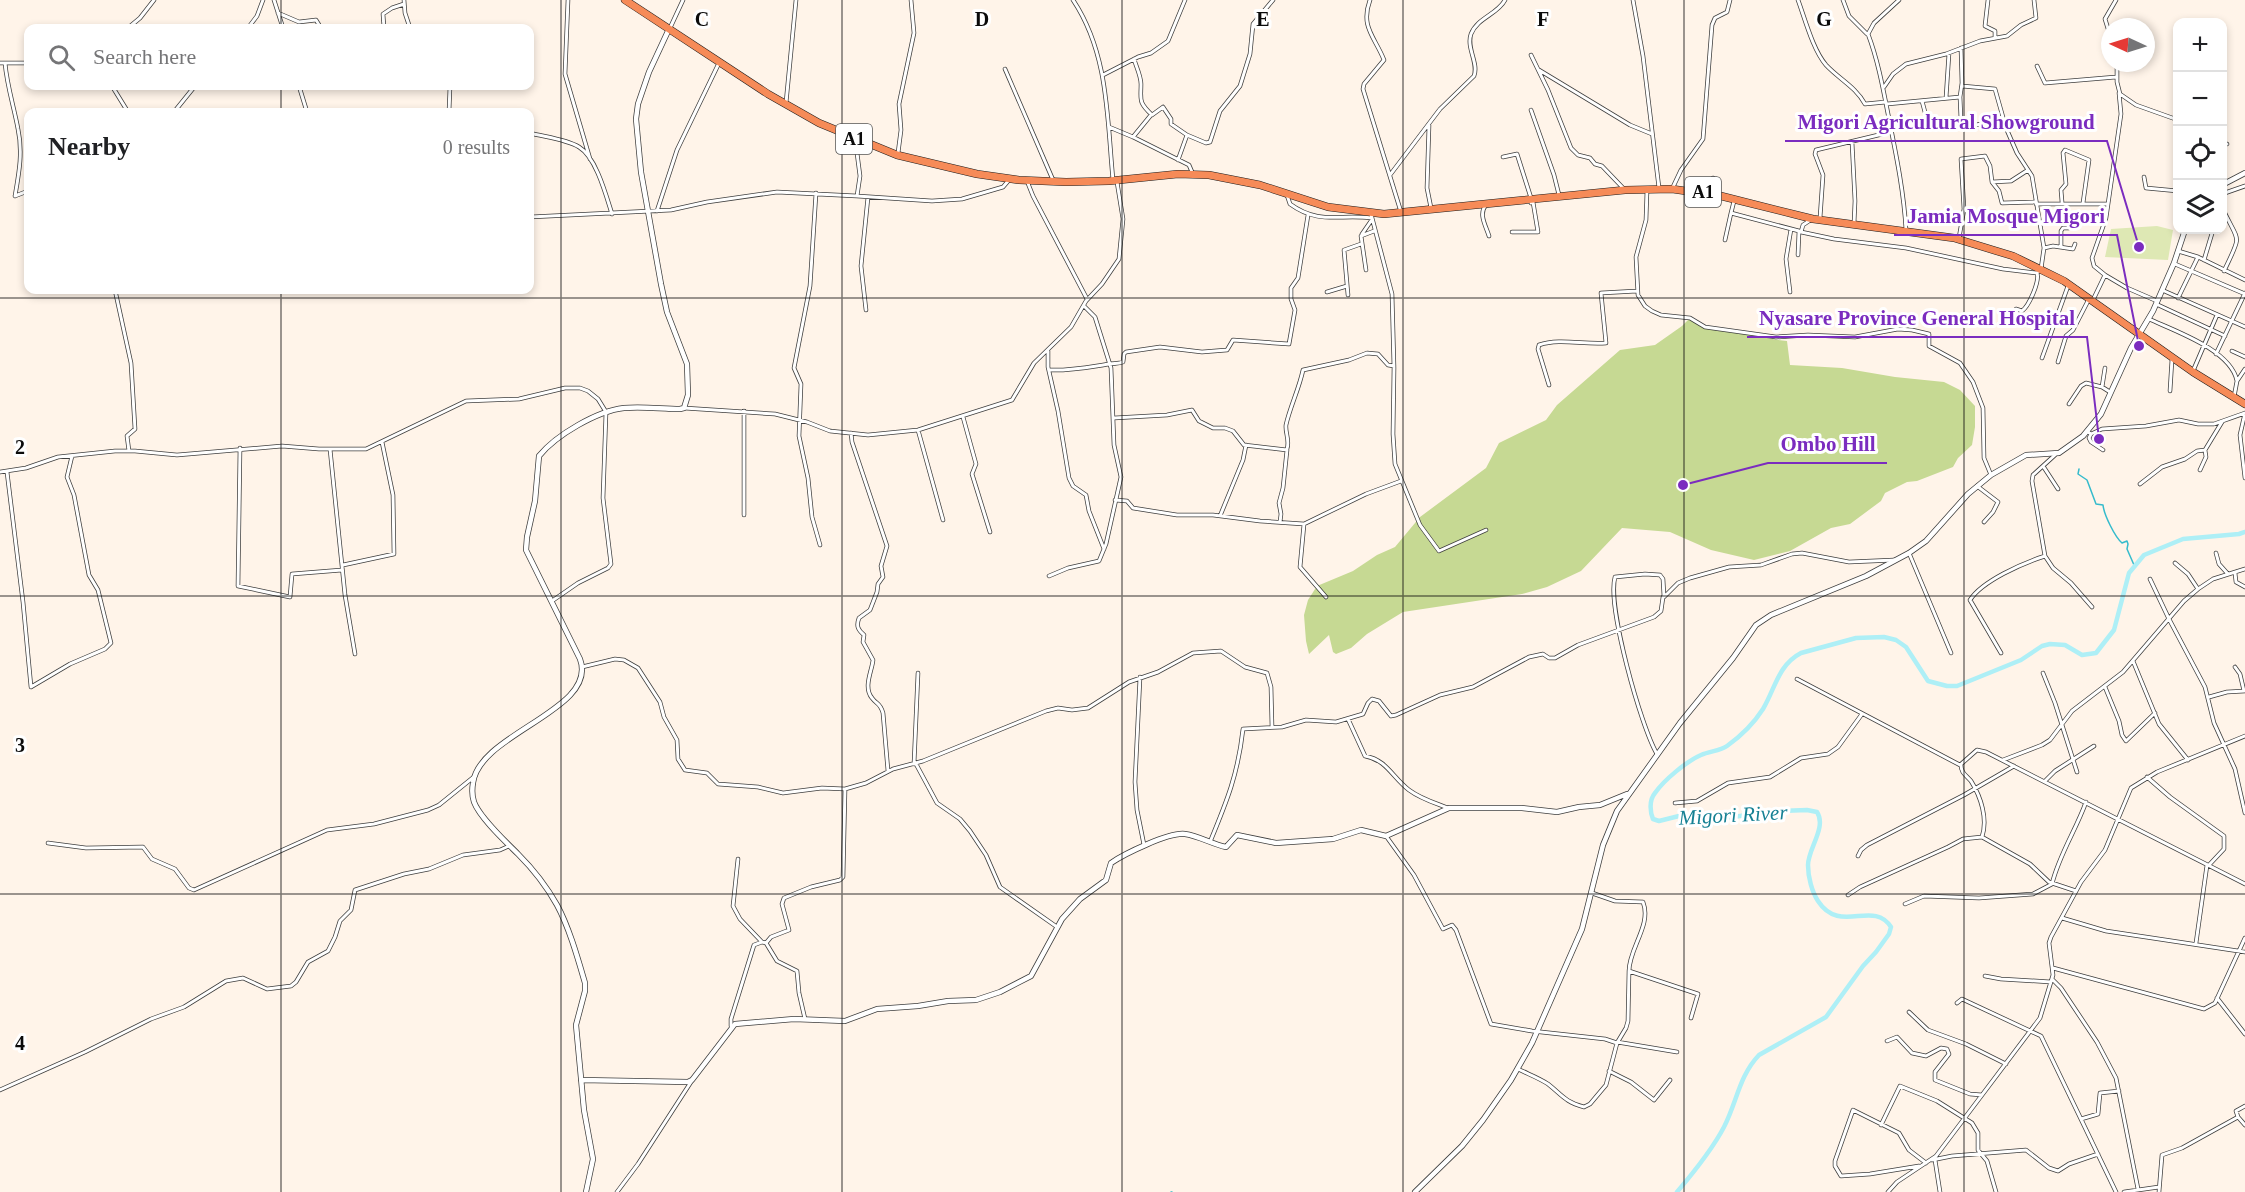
<!DOCTYPE html>
<meta charset="utf-8">
<style>
:root{--surface:#fff;--page:#f6f6f6;--text:#202124;--muted:#757577;--line:#e0e0e0}
body{margin:0;font-family:"Times New Roman",serif;background:var(--page);color:var(--text)}
.controls{position:absolute;right:18px;top:18px;display:grid;overflow:hidden;border-radius:12px;box-shadow:0 3px 9px #0003}
.controls button{width:54px;height:54px;display:grid;place-items:center;padding:0;border:0;border-bottom:2px solid var(--line);background:var(--surface);color:var(--text);font:30px sans-serif}
.compass{position:absolute;left:2101px;top:18px;width:54px;height:54px;border-radius:50%;background:var(--surface);box-shadow:0 3px 9px #0003;rotate:274deg}
.list{margin:0;padding:0;list-style:none}
h2{display:flex;justify-content:space-between;align-items:center;height:78px;margin:0;padding:0 24px;font-size:26px}
h2 small{font-size:20px;font-weight:400;color:var(--muted)}
.icon{flex:none;width:33px;height:33px;fill:none;stroke:currentColor;stroke-width:2;stroke-linecap:round;stroke-linejoin:round}
.map{position:relative;flex:none;width:2245px;height:1192px;overflow:hidden}
.search{position:absolute;background:var(--surface);box-shadow:0 3px 9px #0003;left:24px;top:24px;width:510px;height:66px;display:flex;align-items:center;gap:15px;box-sizing:border-box;padding:0 21px;border-radius:12px;color:var(--muted);font-size:22px}
.panel{position:absolute;background:var(--surface);box-shadow:0 3px 9px #0003;left:24px;top:108px;width:510px;height:186px;border-radius:12px}
.map>svg:first-child{display:block}
.green{fill:#dee8b4}
.forest{fill:#c6d993}
.lines{fill:none;stroke-linecap:round;stroke-linejoin:round}
.stream{stroke:#35bbcc;stroke-width:1.5}
.river{stroke:#aeeff6;stroke-width:4.5}
.minor-casing{stroke:#3e3e3e;stroke-width:4.5}
.tertiary-casing{stroke:#3e3e3e;stroke-width:6}
.trunk-casing{stroke:#1c1c1c;stroke-width:8}
.minor{stroke:#fff;stroke-width:3}
.tertiary{stroke:#fff;stroke-width:4.5}
.trunk{stroke:#f68b58;stroke-width:7}
.grid{fill:none;stroke:#0b0b0b;stroke-width:1.5;stroke-opacity:0.55}
.labels{text-anchor:middle;stroke-width:6;stroke-linejoin:round;paint-order:stroke}
.shield{fill:#fff;stroke:#545454;stroke-width:1.5}
.shield-label{font-size:18px;font-weight:bold;fill:#0b0b0b}
.water-label{font-size:21px;font-style:italic;fill:#168194;stroke:#fff}
.grid-label{font-size:20px;text-anchor:middle;font-weight:bold;fill:#0b0b0b;stroke:#fff;stroke-width:6;stroke-linejoin:round;paint-order:stroke}
.leader{fill:none;stroke:#7b2cbf;stroke-width:2}
.callout-dot{fill:#7b2cbf;stroke:#fff;stroke-width:2}
.callout-label{font-size:21px;text-anchor:middle;font-weight:bold;fill:#7b2cbf;stroke:#fff;stroke-width:6;stroke-linejoin:round;paint-order:stroke}
</style>
<div class="map">
<svg width="2245" height="1192" viewBox="0 0 2245 1192">
<rect width="100%" height="100%" fill="#fff4e9"/>
<path class="green" d="M2157,226L2173,230L2168,260L2105,257L2111,229Z"/>
<path class="forest" d="M1690,318C1708,330 1729,329 1750,334C1763,337 1774,340 1787,341L1790,365L1842,368L1895,377L1944,382L1960,390L1975,406V427L1972,445L1958,458L1953,467L1917,481L1907,482L1885,493L1881,501L1850,524L1831,528L1790,551L1754,560L1711,550L1670,532L1622,528L1581,571L1547,587L1522,594L1403,612L1367,634L1351,648L1336,654L1333,652L1329,635L1309,654L1306,641L1304,615L1308,600L1317,586L1353,571L1377,555L1395,547L1420,517L1486,468L1499,443L1546,420L1557,405L1620,350L1655,345L1682,326Z"/>
<g class="lines">
<path class="stream" d="M2079,469L2078,474L2087,480L2096,504L2103,505C2104,515 2115,537 2122,543L2127,541L2128,544L2127,549L2134,565
M1171,1192H1172"/>
<path class="river" d="M1677,1192C1694,1172 1712,1150 1724,1127C1737,1102 1739,1076 1759,1055L1826,1017L1863,966L1876,952L1889,934L1891,927C1873,899 1840,935 1818,901C1812,892 1808,877 1808,865C1808,849 1827,827 1817,812L1807,810L1780,811L1716,819L1683,815L1659,821L1653,819C1650,812 1649,800 1655,793C1664,780 1687,761 1701,755C1710,751 1720,751 1727,746C1741,736 1754,723 1763,709C1775,689 1778,665 1801,653L1856,638L1884,637L1896,640L1906,647L1928,681L1947,686H1957L2021,660L2042,646L2050,644L2065,645L2082,655L2096,653L2114,630L2129,573L2144,555L2183,539L2239,534L2245,532"/>
<defs>
<path id="minor" d="M274,0L283,28
M404,0L405,13L410,28
M568,0L565,74L590,159
M1073,0C1109,54 1107,119 1113,180
M1370,0C1360,27 1375,37 1384,60L1364,84L1363,89L1401,212
M1633,0L1643,56L1659,188
M1798,0C1805,19 1813,50 1826,65C1839,79 1856,87 1865,104L1886,102
M1843,0L1849,16L1867,34
M1899,0L1874,23L1868,34C1879,63 1884,94 1890,124C1897,159 1904,194 1906,230
M1988,0L1985,26L1995,31V38
M278,13L299,22L316,20L321,28
M128,28L140,18L154,0
M248,28L257,16L263,0
M384,28L383,14L392,8L404,4
M670,28L683,0
M2110,35L2105,19L2116,0
M1531,55L1548,90L1571,148L1578,155L1590,158L1595,164L1602,166L1625,190
M1134,59C1136,66 1141,76 1141,84C1141,100 1138,102 1152,115L1163,107L1171,119V124L1187,135
M0,63H28
M5,63C7,86 14,107 18,129C23,152 19,173 15,196
M2117,63V82L2120,94L2136,105L2178,120
M2037,66L2045,83L2116,77
M1005,69L1053,180
M1539,70L1630,125L1652,134
M1103,75L1138,57L1151,53L1168,41L1185,0
M112,86L128,112
M299,86L307,112
M1884,87L1893,74L1906,64L1946,54L1980,41L2007,36L2021,25L2036,18L2034,0
M1946,98L1949,53
M1922,101L1929,127
M786,103L796,0
M1887,104L1960,97
M1531,110L1554,175L1559,195
M174,112L195,86
M449,112L450,86
M1944,120L1958,119L1970,126L2004,120
M1961,120L1960,97L1962,83L1961,48
M1429,125L1427,188L1431,208
M1109,127L1133,137L1189,165L1192,172
M530,133C545,137 566,139 579,147C596,157 606,195 612,214
M1133,137L1151,115
M1852,142L1855,201L1854,224
M2222,146L2227,144
M898,153L901,130L899,104L914,33L911,0
M1503,157L1517,154L1531,198
M1178,160L1187,135L1206,143L1210,142L1220,111L1240,86L1250,54L1253,24L1273,0
M1390,175L1440,109L1474,76C1479,63 1466,48 1471,34C1477,18 1498,14 1505,0
M2144,177L2146,188L2178,191
M1027,181L1033,196L1087,299
M1992,182L2011,181L2028,170
M1673,187L1681,170L1703,139L1712,25L1715,18L1727,12L1730,0
M1647,190L1646,220L1636,257L1638,295L1645,306L1652,311L1661,315L1690,318L1705,327L1776,337L1808,335L1855,337L1898,329L1912,330L1929,334V346L1960,363L1973,382L1983,408L1984,458L1991,475
M816,193L810,286L794,368L801,384L799,436L808,478L812,517L820,545
M1711,193L1710,190L1713,178
M2222,194L2245,186
M1287,195L1290,204C1319,225 1339,214 1371,218
M15,196L28,191
M857,196L932,201L962,199L1003,187L1009,180
M2062,202L2061,190L2066,184L2063,153L2065,150L2089,160L2083,203
M2036,204H2108
M1486,205C1478,214 1486,226 1489,236
M2222,207C2239,245 2243,231 2224,271
M657,211L677,150L719,63
M1731,213L1734,201
M1371,214L1392,294L1394,368L1393,434L1395,464L1420,525L1439,551L1486,530
M530,217L671,210L707,202L777,192L857,196L860,176L857,153L861,142
M1820,218L1823,175L1815,154L1816,150L1891,132
M1512,232H1538L1533,202L1531,203
M1801,232L1834,239L1906,248L2003,269L2037,273L2041,269L2044,248L2032,176L2017,153L2006,128L1995,89L1962,86
M1362,234L1371,221
M1959,238L1964,209L1961,159L1985,156L1990,166L1992,182L1999,191L2002,203L2036,202
M1725,240L1731,213L1799,231
M2061,247V231L2063,228H2069
M2044,248L2053,246L2073,249L2075,244
M2178,251L2198,257L2245,280
M1798,255L1799,231L1801,232L1803,225L1809,221
M2204,260L2213,230
M2175,264L2245,294
M1366,270L1361,236L1374,231
M2105,275L2127,288L2157,301
M115,290L131,363L135,429L127,436L129,451
M2162,290L2245,327
M1327,292L1347,286
M1790,292L1786,259L1791,229
M1348,295L1344,250L1361,244
M2178,298L2198,257
M2093,300L2105,275L2094,266L2092,258L2106,218L2121,114L2119,93
M2156,304L2225,336
M2016,309L2022,311C2029,306 2040,281 2037,273
M866,310L861,266L868,197
M2149,319C2175,331 2231,350 2237,381
M1048,351V367L1058,411L1069,478L1073,486L1086,495L1089,511L1104,549
M2232,351L2245,357
M2216,354L2245,293
M2042,358L2068,286
M2058,362L2066,336L2073,330L2089,299
M1049,370C1070,371 1089,367 1109,364C1115,363 1118,364 1123,362L1124,354L1126,352L1160,347L1202,352L1227,350L1233,340L1289,344L1295,310L1291,299V288L1298,278L1308,215
M2193,371L2217,315
M1549,385L1538,349L1539,345C1560,338 1584,345 1606,343L1601,293L1637,291
M2102,387L2105,368
M2170,391L2172,359
M2234,397L2237,381L2245,369
M2069,404L2081,386L2086,383L2102,387L2110,392
M684,408L775,414L807,422L830,431L868,435L918,430L1012,400L1034,363L1071,327L1086,301L1102,284L1119,259L1123,219L1117,182
M744,411V515
M2245,413L2240,435L2245,478
M963,417L976,464L972,474L990,532
M1114,418L1167,415L1192,410L1199,421L1213,428H1225L1233,431L1244,445L1287,450L1283,488L1279,503L1281,514L1280,522
M918,430L943,520
M2088,432L2091,434L2102,429L2146,426L2179,420L2198,424H2214L2245,413
M851,433L852,442L887,546L881,566L883,577L878,584L877,592L870,610L859,618C856,626 858,630 864,635L863,642L873,660C872,671 863,687 872,698C877,705 880,702 883,713L888,771
M2091,434L2089,438L2091,442L2103,450
M240,448L238,586L290,597L292,574L342,570
M330,449L345,595L355,654
M1287,449C1290,440 1285,433 1286,425C1290,407 1299,389 1303,370L1349,360L1367,353L1378,354L1388,365L1394,366
M2043,466L2058,489
M2200,470L2206,457L2205,450
M0,472L26,468L58,457L115,451H135L177,455L282,446L319,449H366L466,401L519,399L565,388H580L588,391L598,399L606,412L603,498L611,564L608,568L578,583L552,601
M7,472L23,602L31,687L70,664L105,649L111,643L98,590L89,575L74,495L67,477L72,456
M2140,484L2162,467L2185,459L2197,451L2205,450L2222,422
M1977,486L1998,502L1993,512L1984,522
M1115,500L1127,501L1133,508L1177,515H1213L1260,521L1304,524
M1220,516L1243,460L1246,445
M1909,553L1951,653
M2216,553L2219,564L2228,574
M2045,556L2053,568L2071,583L2092,607
M2175,563L2188,574L2198,589
M343,565L394,554L393,495L382,442
M2235,573L2236,582L2245,587
M1049,576L1068,568L1099,561L1106,544L1121,477L1114,445L1111,368L1095,317L1084,306
M2150,579L2169,619
M1326,597L1300,567L1304,524L1366,494L1401,481
M2169,619L2205,687L2214,723L2235,769L2245,813
M2001,653L1970,600C1982,581 2023,563 2045,556L2032,481L2033,475L2055,455
M2133,661L2159,724L2188,760
M582,667L615,659L624,660L638,668L660,702L664,717L677,740L678,759L685,770L707,773L718,784L758,787L783,793L822,788L845,789
M2235,667L2240,674L2244,691
M2043,673L2055,703L2077,772
M1140,677L1135,782L1137,810L1144,845
M1797,679L1960,765L1977,750L1986,752L2245,884
M2105,687L2119,721L2122,735L2126,741L2155,713
M2209,697L2227,692L2245,691
M1348,719L1365,756C1387,760 1392,777 1409,790C1421,799 1435,803 1448,808
M1657,754C1641,727 1607,606 1615,577L1645,574L1660,575L1663,579L1664,597L1678,583L1690,578L1729,567L1761,565L1792,554L1802,553L1849,562L1895,560
M2003,760L2042,745L2050,740L2072,711L2123,672L2184,601L2198,589L2213,579L2245,569
M914,764L918,673
M916,764L937,803L960,819L970,831L986,855L1000,887L1057,927
M1961,765C1961,773 1966,775 1971,781C1981,797 1988,819 1982,837L2030,864L2049,882L2076,891
M2147,777L2170,797L2224,836V849L2209,865
M2045,781L2055,771L2094,746
M1675,803L1697,801L1728,783L1770,777L1801,758L1828,754L1838,747L1862,714
M1386,836L1414,875L1443,929L1452,925L1456,930L1491,1024L1532,1031L1605,1039L1617,1043
M1210,842C1227,801 1238,774 1243,729L1282,727L1306,720L1336,722L1363,714L1368,703L1372,699L1379,701L1391,716L1396,715L1440,695L1473,687L1529,657L1543,654L1549,658H1555L1578,645L1654,617L1661,611L1663,597
M48,843L86,848L143,847L152,859L175,869L189,888L194,890L327,830L374,824L428,810L439,805L475,776
M1858,856L1861,850L1867,845L1964,795L2014,766
M738,859L733,906L740,919L762,942
M1592,893L1615,901L1643,902C1652,925 1629,948 1629,971L1698,994L1691,1018
M1848,895L1860,887L1948,847L1963,839L1982,837
M1905,904L1924,896L1979,898L2033,894L2052,884C2059,855 2076,830 2086,802
M2062,918L2106,931L2245,952
M766,943L771,937L789,930L782,904L784,898L811,887L840,880L843,877L845,789L866,783L893,769L923,761L1046,711L1058,708L1072,710L1088,708L1129,682L1158,672L1193,653L1221,651L1245,667L1267,673L1271,687L1272,727
M766,943L777,961L797,971L799,993L805,1019
M2196,943L2207,865
M2053,968L2204,1009L2215,1003L2245,938
M1985,976L2001,979L2051,982
M2052,979L2061,988L2097,1042L2116,1078L2138,1189
M2217,998L2245,1034
M1957,1003L1962,999L2041,1036L2116,1192
M1909,1012L1928,1030L1966,1044L2006,1064
M731,1026V1019L754,945L762,942L766,943
M1887,1041L1897,1037L1912,1053L1926,1056L1941,1048L1947,1049L1949,1054L1935,1072V1080L1970,1094L1982,1095
M1617,1042L1677,1052
M1518,1069C1528,1074 1539,1078 1548,1084C1562,1095 1565,1102 1584,1107L1590,1104L1606,1085L1617,1043L1626,1028L1628,1021L1629,971
M1609,1071L1631,1082L1654,1100L1670,1080
M0,1090L85,1052L151,1019L184,1007L226,981L243,978L267,989L291,986L296,982L308,962L328,951L335,937L340,921L351,910L355,890L404,874L429,869L463,855L500,850L509,846
M2238,1117L2245,1125
M2081,1119L2098,1114L2100,1093L2119,1091
M1881,1125L1900,1086L1937,1101L1972,1123L1978,1133V1150L1987,1161L1996,1192
M1932,1160L1952,1156L2026,1150L2049,1168L2058,1171L2069,1164L2098,1154
M1935,1160L1940,1192
M1919,1166L1870,1174L1841,1176L1835,1166V1161L1853,1110L1899,1133L1909,1150L1926,1163
M617,1192L638,1164L691,1082
M1888,1192L1897,1182L1936,1156L2040,1018L2053,975L2049,943L2051,937L2081,882L2105,850L2131,788L2157,772L2245,736
M2124,1192L2159,1187
M2159,1192L2162,1155L2182,1148L2238,1117L2236,1111L2245,1106"/>
<path id="tertiary" d="M2222,185L2245,173
M581,1080L688,1082L692,1080L735,1024L794,1019L845,1021L877,1009L918,1006L948,1001L976,1000L1000,992L1031,976L1062,919L1080,899L1106,880L1111,863C1124,854 1169,832 1185,834C1199,836 1212,844 1226,847L1237,835L1276,843L1333,839L1361,830L1386,836L1449,808H1522L1557,812L1579,807L1600,805L1627,794
M586,1192L593,1159L584,1110L576,1025L585,991V983C578,959 569,927 557,905C547,887 533,869 518,854C506,842 480,818 474,802C472,796 472,789 473,783C479,733 599,710 580,659L526,550L527,537L535,501L539,456C556,435 597,411 624,408C642,406 662,409 680,409L684,408L688,395L687,364L667,312L661,284L641,172L636,119L638,104L649,72L669,29
M1415,1192L1462,1146L1483,1120L1511,1080L1532,1043L1582,929L1603,845L1617,811L1680,723L1733,658L1756,625L1771,615L1866,576L1909,553L1926,541L1968,494L1991,475L2026,455L2059,453L2083,436L2101,414L2131,348L2153,311L2174,263L2185,230"/>
<path id="trunk" d="M625,0L768,94L819,123L897,155L977,174L1019,180L1066,182L1109,181L1178,174L1209,175L1260,185L1328,207L1384,214L1625,190L1672,189L1721,196L1813,219L1954,238L2013,256L2064,281L2193,372L2245,404"/>
</defs>
<use href="#minor" class="minor-casing"/>
<use href="#tertiary" class="tertiary-casing"/>
<use href="#trunk" class="trunk-casing"/>
<use href="#minor" class="minor"/>
<use href="#tertiary" class="tertiary"/>
<use href="#trunk" class="trunk"/>
</g>
<path class="grid" d="M281,0V28M561,0V1192M842,0V1192M1122,0V1192M1403,0V1192M1684,0V1192M1964,0V1192M281,86V112M281,290V1192M0,298H2245M0,596H2245M0,894H2245"/>
<g class="labels">
<g class="shield">
<rect x="836" y="124" width="36" height="30" rx="4.5"/>
<rect x="1685" y="177" width="36" height="30" rx="4.5"/>
</g>
<g class="shield-label">
<text x="854" y="145">A1</text>
<text x="1703" y="198">A1</text>
</g>
<g class="water-label">
<text transform="translate(1733 815) rotate(-3)" y="7">Migori River</text>
</g>
</g>
<g class="grid-label">
<text x="702" y="26">C</text>
<text x="982" y="26">D</text>
<text x="1263" y="26">E</text>
<text x="1543" y="26">F</text>
<text x="1824" y="26">G</text>
<text x="20" y="454">2</text>
<text x="20" y="752">3</text>
<text x="20" y="1050">4</text>
</g>
<path class="leader" d="M2139 247L2107 141H1785M2139 346L2117 235H1894M2099 439L2087 337H1747M1683 485L1768 463H1887"/>
<g class="callout-dot">
<circle cx="2139" cy="247" r="6"/>
<circle cx="2139" cy="346" r="6"/>
<circle cx="2099" cy="439" r="6"/>
<circle cx="1683" cy="485" r="6"/>
</g>
<g class="callout-label">
<text x="1946" y="129">Migori Agricultural Showground</text>
<text x="2006" y="223">Jamia Mosque Migori</text>
<text x="1917" y="325">Nyasare Province General Hospital</text>
<text x="1828" y="451">Ombo Hill</text>
</g>
</svg>
<div class="controls">
<button>+</button>
<button>−</button>
<button><svg class="icon" aria-label="locate" viewBox="0 0 24 24"><circle cx="12" cy="12" r="6"/><path d="M12 2v4M12 18v4M2 12h4M18 12h4"/></svg></button>
<button><svg class="icon" aria-label="layers" viewBox="0 0 24 24"><path d="M12 4l9 5-9 5-9-5zM3 14l9 5 9-5"/></svg></button>
</div>
<svg class="compass" viewBox="-18 -18 36 36"><path d="M0-13l5 13h-10z" fill="#e53935"/><path d="M0 13l5-13h-10z" fill="#757577"/></svg>
<div class="search"><svg class="icon" aria-label="search" viewBox="0 0 24 24"><circle cx="10" cy="10" r="6"/><path d="M15 15l6 6"/></svg>Search here</div>
<section class="panel">
<h2>Nearby<small>0 results</small></h2>
<ul class="list">
</ul>
</section>
</div>
